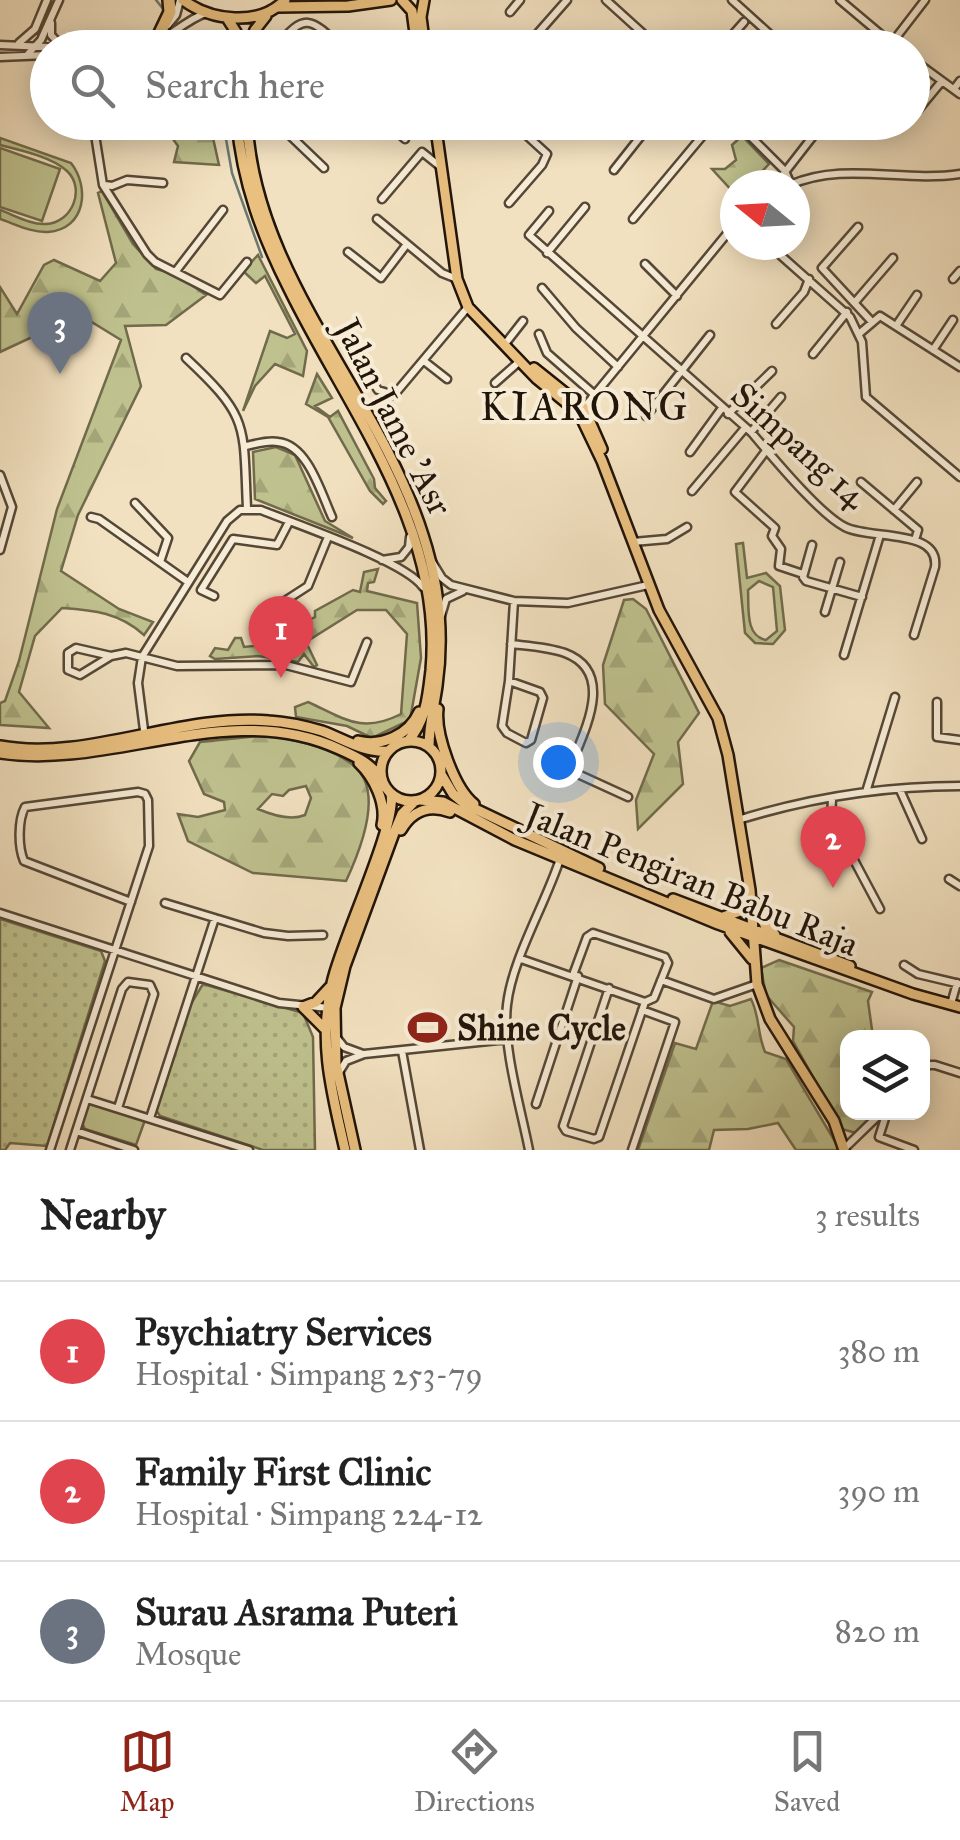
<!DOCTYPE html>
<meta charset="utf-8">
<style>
:root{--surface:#fff;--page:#f2f2f2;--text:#222;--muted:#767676;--line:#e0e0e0;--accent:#8f2418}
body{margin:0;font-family:"IM FELL Great Primer",serif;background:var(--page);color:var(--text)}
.controls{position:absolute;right:30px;bottom:30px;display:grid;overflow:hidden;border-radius:20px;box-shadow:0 5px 25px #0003}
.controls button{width:90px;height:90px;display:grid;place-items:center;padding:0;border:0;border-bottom:2px solid var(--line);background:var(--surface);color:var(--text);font:50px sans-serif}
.compass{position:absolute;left:720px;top:170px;width:90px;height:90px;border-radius:50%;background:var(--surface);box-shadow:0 5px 25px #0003;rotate:288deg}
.you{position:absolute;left:558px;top:762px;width:35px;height:35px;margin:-25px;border:8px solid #fff;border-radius:50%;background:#1a73e8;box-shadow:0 0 0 15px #1a73e833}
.badge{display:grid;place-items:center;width:65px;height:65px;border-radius:50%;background:var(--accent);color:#fff;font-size:32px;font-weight:700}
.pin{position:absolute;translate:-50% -82px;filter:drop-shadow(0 2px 5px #0008)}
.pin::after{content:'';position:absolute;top:52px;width:35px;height:30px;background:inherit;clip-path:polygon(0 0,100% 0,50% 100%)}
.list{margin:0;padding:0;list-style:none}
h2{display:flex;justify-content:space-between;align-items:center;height:130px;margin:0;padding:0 40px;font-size:42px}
h2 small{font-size:32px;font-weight:400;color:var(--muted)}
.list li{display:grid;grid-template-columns:65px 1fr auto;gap:30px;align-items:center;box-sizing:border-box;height:140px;padding:0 40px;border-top:2px solid var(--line)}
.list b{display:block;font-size:38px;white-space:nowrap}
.list p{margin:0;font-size:32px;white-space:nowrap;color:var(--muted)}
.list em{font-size:32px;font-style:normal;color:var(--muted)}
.icon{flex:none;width:55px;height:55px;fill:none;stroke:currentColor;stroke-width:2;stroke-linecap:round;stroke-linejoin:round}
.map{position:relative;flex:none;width:960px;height:1150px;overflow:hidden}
.search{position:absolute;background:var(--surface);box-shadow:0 5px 25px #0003;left:30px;right:30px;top:30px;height:110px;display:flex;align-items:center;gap:25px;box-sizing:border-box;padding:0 35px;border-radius:55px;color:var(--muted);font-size:38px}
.sheet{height:550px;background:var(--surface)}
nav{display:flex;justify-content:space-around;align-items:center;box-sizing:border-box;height:140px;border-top:2px solid var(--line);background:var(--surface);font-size:28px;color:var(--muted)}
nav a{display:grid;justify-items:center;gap:5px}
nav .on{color:var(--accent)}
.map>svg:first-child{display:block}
.grass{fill:url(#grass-dots);stroke:#706b4c;stroke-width:2.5}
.forest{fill:url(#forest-firs);stroke:#706b4c;stroke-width:2.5;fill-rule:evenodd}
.green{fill:#bfc28f;stroke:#706b4c;stroke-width:2.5;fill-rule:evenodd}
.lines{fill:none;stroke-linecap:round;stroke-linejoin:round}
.stream{stroke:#6a7970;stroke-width:2.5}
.minor-casing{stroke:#554737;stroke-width:11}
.major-casing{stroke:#211409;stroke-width:14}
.highway-casing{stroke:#211409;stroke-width:16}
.minor{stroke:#f7ecd6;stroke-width:6}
.major{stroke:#e9c080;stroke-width:9}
.highway{stroke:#e9c080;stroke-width:11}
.labels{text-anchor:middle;stroke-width:8;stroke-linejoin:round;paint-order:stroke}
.street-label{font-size:35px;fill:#211409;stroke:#f7ecd6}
.poi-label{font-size:35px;font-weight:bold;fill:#211409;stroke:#f7ecd6;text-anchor:start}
.quarter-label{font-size:40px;letter-spacing:2.5px;fill:#211409;stroke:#f7ecd6}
</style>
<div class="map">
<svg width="960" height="1150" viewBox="0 0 960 1150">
<defs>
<pattern id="grass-dots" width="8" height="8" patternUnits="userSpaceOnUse" patternTransform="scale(2.5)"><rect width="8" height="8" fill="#bfc28f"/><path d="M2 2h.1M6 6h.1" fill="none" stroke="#a4a67a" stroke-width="1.8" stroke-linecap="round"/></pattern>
<pattern id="forest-firs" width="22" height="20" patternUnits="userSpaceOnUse" patternTransform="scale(2.5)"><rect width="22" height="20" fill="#bfc28f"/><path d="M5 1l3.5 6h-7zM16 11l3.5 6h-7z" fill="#a4a67a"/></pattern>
</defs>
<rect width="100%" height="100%" fill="#f2e1c0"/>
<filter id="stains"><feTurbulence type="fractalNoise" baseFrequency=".002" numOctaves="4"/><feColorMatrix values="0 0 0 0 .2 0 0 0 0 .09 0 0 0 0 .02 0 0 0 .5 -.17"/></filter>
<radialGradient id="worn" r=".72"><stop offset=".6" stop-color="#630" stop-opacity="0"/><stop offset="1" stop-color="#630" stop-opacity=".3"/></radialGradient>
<path class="grass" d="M0,919L101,951L105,961L47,1146L10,1143L5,1150H0Z
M203,984L303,1013L313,1037L315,1150H263L160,1116L156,1110L189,1007Z"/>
<path class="forest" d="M176,123L213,138L219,165L174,162L178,146L170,135Z
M742,136L769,164L749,185H735V194L712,169H725L736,160L732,145Z
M102,191L133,244L156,269L177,275L206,295L166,325L125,326L141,386L78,515L61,571L119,609L153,622L144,635C120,613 94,610 62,608L35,636L19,692L49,728L0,725V703L5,701L19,661L57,509L121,340L82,316L70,300L48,314L56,326L0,352V287L17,314L44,265L54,260L100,281L116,263L98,193Z
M258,255L307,351L303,376L275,364L255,386L243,411L270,331L287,338L295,334L265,276L256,283L243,271Z
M317,374L332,398L315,406L330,417L338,411L374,479L375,488L386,501L383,504L370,491L328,417L306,404Z
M276,447L295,455L325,521L353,538L255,499L253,452Z
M378,569L374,582L368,583L367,591L417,603L421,658L410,720L372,738L347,726L296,717L295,707L308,702C345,719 362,734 401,714L407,634L386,610H357L306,642L317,665L314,667L304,654L298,662L258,656L215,659L210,656L215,648L228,650L235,638H241L244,647L285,643L276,616L293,628L315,617V611L353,590L360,592L364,572Z
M633,599L646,609L699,713L678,742L683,784L638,829L636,800L654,754L605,704L603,665L624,600Z
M267,735C294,740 335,747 356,768C384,794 359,853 346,881L253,873L188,841L178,814L198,817L225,810L224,802L204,794L189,761L200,742ZM306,786L311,798L305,815C291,821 272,815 258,809L272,794L283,796L289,790Z
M779,960L872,992L868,1001L873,1037L848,1038V1112L875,1113L856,1133L842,1129L793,1041L794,1027L766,995L761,968Z
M751,999C760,1017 757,1033 765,1052L786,1059L840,1150H796L778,1123L748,1129L714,1130L709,1150H638L675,1043L696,1049L713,1001L730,1006Z"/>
<path class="green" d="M0,138L71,163C90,187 86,229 48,232C32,233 15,224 0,219V210C14,215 31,225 46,224C72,223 86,189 67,171C52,157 20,150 0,145Z
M0,148L60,169L42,221L0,207Z
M743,543L747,578L766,573L780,586L785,630L773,644L755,643L745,633L736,544ZM759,581L773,587L777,631L766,640C745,636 749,608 748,590Z
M93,1103L145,1120L136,1145L85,1129L82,1123L87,1105Z"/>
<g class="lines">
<path class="stream" d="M156,0L164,10
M222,48V46
M223,122L232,173L262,257"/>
<defs>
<path id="minor" d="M606,0L659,48
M732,0L785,48
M840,0L897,48
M510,12L520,0
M51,23V35L61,46
M168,25L176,15L180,0
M464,37L476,48
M19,43L35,29L47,0
M0,45L71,48
M118,48L138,44L159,34
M146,48C169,39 183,21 206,13
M276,48C304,12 311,17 341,48
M536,48L538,33L567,0
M721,48L744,22
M888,48L925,0
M28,54L41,40L59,0
M0,57L48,55
M912,59L960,94
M954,89L960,81
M918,110L942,81
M93,122L103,185L147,254L155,262L220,295L247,262
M276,122L324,168
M386,122L405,139
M736,122L785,171L791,185
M614,170L652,122
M105,185L112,186L127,180L163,183
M775,185L824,122
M790,185C844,161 903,183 960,174
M382,199L422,152L442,168
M509,203L542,165L547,154L512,122
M549,211L529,235L751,432C771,455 819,514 845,527C870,540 940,528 935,567L914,635
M377,219L442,273L457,279
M633,219L714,122
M858,227L822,268L872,322
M769,245L850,317L862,342L866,397L960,477
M348,252L381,278L407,244
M547,253L585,207
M645,264L677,296
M176,271L223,210
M953,279L960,271
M542,288L576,328L618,367
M856,301L893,258
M776,324L804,292L809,279
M896,326L917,295
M860,333L880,316L960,367
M539,334L547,353L596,396
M505,344L523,321
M933,350L953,320
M813,354L847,312
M186,358C250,418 243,424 247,508
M359,361L378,390L394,395L468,307
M424,361L447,379
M495,383L520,361
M583,409L735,224
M728,414L772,371
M646,416L710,335
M751,432L781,397
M246,446C256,444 267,440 278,442C308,445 321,493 332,517
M690,452L722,408
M765,452L735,492L775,528L772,536L781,549L779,566L803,574
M0,475L12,507L0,550
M861,482L918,530L915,540
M692,491L745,428
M135,503L168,538L160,562
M894,510L917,482
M91,517L99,519L188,582
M633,542L667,539L687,527
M812,545L803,577L806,581L862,597
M382,560L401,557L409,547L410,537
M431,560L442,578L451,585L514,601L568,603L648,585
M214,596L201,590L233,539L277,545L289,522
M825,612L840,562
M441,616L446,599L463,591
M273,618L277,606L308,586L328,537
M511,644C528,646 548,647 565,653C618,673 582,735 569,770L628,797
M844,655L880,535
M111,656L76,648L68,653V670L80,675L111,656L126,653L177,666L286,665L351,682L367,642
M509,681L540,692L543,698L531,740L526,743L507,733L502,726L509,681L514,601
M937,702V737L960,740
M145,738L138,683L142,657L227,521L240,510H261C295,524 405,561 423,587
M900,790L922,839
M866,792L895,697
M832,799L831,817L880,909
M738,820C809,798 885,786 960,786
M949,879L960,886
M165,903L264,933L288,936L323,935
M0,913L279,1003L329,1008
M521,959L645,1002
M904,965L918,974L960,984
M573,975L587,937L593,933L665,957L668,963L654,998L645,1002L599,1137L594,1139L566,1131L563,1126L609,988
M661,980L714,999L757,984
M951,1004L957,983
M337,1038L344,1047L363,1054
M402,1051L420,1150
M922,1065H935L960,1073
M338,1074L346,1061L364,1054L508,1039
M87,1099L249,1150
M536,1104L578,976
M887,1112L879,1137L914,1150
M150,1118L215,918
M76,1131L134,1150
M844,1149L882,1112
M50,1150L149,846L148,800L145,794L138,792L25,807C18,820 18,847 24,861L131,902
M70,1150L122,989L128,982L150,985L154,994L118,1108
M529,1150C521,1109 502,1045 507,1005C512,959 545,905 560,859
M632,1150L675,1022L642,1010"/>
<path id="major" d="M183,0C211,21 259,27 285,0
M402,0L412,11L417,48
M424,0L421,17L425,48
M278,7L348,6L391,0
M227,18L236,32L237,48
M248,48L255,30L266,16
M237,122C242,182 262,236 289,289C348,410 444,527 431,670C428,696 426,721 408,741
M247,122C255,277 378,393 423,535C439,584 444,636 437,686C434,707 429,726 429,747
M435,122L457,279L468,307L536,378L579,413L602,461L659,610L718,718L728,755L750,890L757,984L770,1019L834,1121L844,1150
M534,368L584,408L602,449
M438,709C435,734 454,788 474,804
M381 771a30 30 0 1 1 60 0a30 30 0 1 1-60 0Z
M358,741C381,747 409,735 419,712
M0,746C87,762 180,713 269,721C287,722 305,726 322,731C344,739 364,753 388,751
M0,753C114,770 228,698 339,749C357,757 370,763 382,779
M359,763C374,777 387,804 382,825
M441,774L453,794L465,804L599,868
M420,800L443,802L515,840L718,924L913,994L960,1007
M401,830C412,811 429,804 450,812
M673,899L850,966
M754,902L765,925L775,935
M723,917L740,911L748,898
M730,932L752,959
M324,1028L303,1007L316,1002L330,987
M345,1150C332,1093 318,1042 332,983C341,941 397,825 391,794
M355,1150L336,1064L335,1008L345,966L394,833L402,814L415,801"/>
<path id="highway" d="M160,33L170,12L169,0"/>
</defs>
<use href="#minor" class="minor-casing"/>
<use href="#major" class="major-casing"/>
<use href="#highway" class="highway-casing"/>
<use href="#minor" class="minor"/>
<use href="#major" class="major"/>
<use href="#highway" class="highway"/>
</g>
<defs>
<symbol id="stadium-bare" viewBox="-9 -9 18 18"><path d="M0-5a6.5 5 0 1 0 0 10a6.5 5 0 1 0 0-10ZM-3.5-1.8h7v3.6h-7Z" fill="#8f2418" stroke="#f7ecd6" stroke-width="2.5" paint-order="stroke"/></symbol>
</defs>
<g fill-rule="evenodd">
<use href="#stadium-bare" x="400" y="1000" width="55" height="55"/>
</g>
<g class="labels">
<g class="street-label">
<text transform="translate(394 417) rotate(63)" y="12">Jalan Jame 'Asr</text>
<text transform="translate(799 445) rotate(42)" y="12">Simpang 14</text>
<text transform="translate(692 879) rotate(22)" y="12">Jalan Pengiran Babu Raja</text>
</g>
<g class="poi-label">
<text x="457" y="1040">Shine Cycle</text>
</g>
<g class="quarter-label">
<text x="585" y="420">KIARONG</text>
</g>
</g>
<rect width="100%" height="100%" filter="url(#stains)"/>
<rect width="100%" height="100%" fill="url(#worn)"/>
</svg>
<div class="controls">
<button><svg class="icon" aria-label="layers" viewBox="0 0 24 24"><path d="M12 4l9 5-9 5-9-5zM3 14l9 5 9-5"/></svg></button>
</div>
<svg class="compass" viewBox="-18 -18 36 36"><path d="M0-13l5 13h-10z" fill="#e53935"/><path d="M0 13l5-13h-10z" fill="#767676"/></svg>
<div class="you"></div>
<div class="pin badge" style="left:281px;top:678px;background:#e0444e">1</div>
<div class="pin badge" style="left:833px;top:888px;background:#e0444e">2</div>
<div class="pin badge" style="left:60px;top:374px;background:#6b7280">3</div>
<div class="search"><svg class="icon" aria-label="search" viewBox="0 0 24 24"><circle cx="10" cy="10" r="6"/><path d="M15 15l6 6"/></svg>Search here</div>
</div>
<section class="sheet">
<h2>Nearby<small>3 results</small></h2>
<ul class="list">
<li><span class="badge" style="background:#e0444e">1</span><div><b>Psychiatry Services</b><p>Hospital · Simpang 253-79</p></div><em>380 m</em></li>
<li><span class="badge" style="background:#e0444e">2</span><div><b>Family First Clinic</b><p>Hospital · Simpang 224-12</p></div><em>390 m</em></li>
<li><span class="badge" style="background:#6b7280">3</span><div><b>Surau Asrama Puteri</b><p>Mosque</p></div><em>820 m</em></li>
</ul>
</section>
<nav>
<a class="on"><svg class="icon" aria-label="map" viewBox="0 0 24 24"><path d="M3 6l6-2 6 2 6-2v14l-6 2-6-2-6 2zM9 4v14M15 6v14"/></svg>Map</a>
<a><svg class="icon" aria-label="directions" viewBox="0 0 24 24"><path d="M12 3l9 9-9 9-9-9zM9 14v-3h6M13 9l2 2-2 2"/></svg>Directions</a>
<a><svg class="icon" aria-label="saved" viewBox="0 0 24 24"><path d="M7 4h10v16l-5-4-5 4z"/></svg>Saved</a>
</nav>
